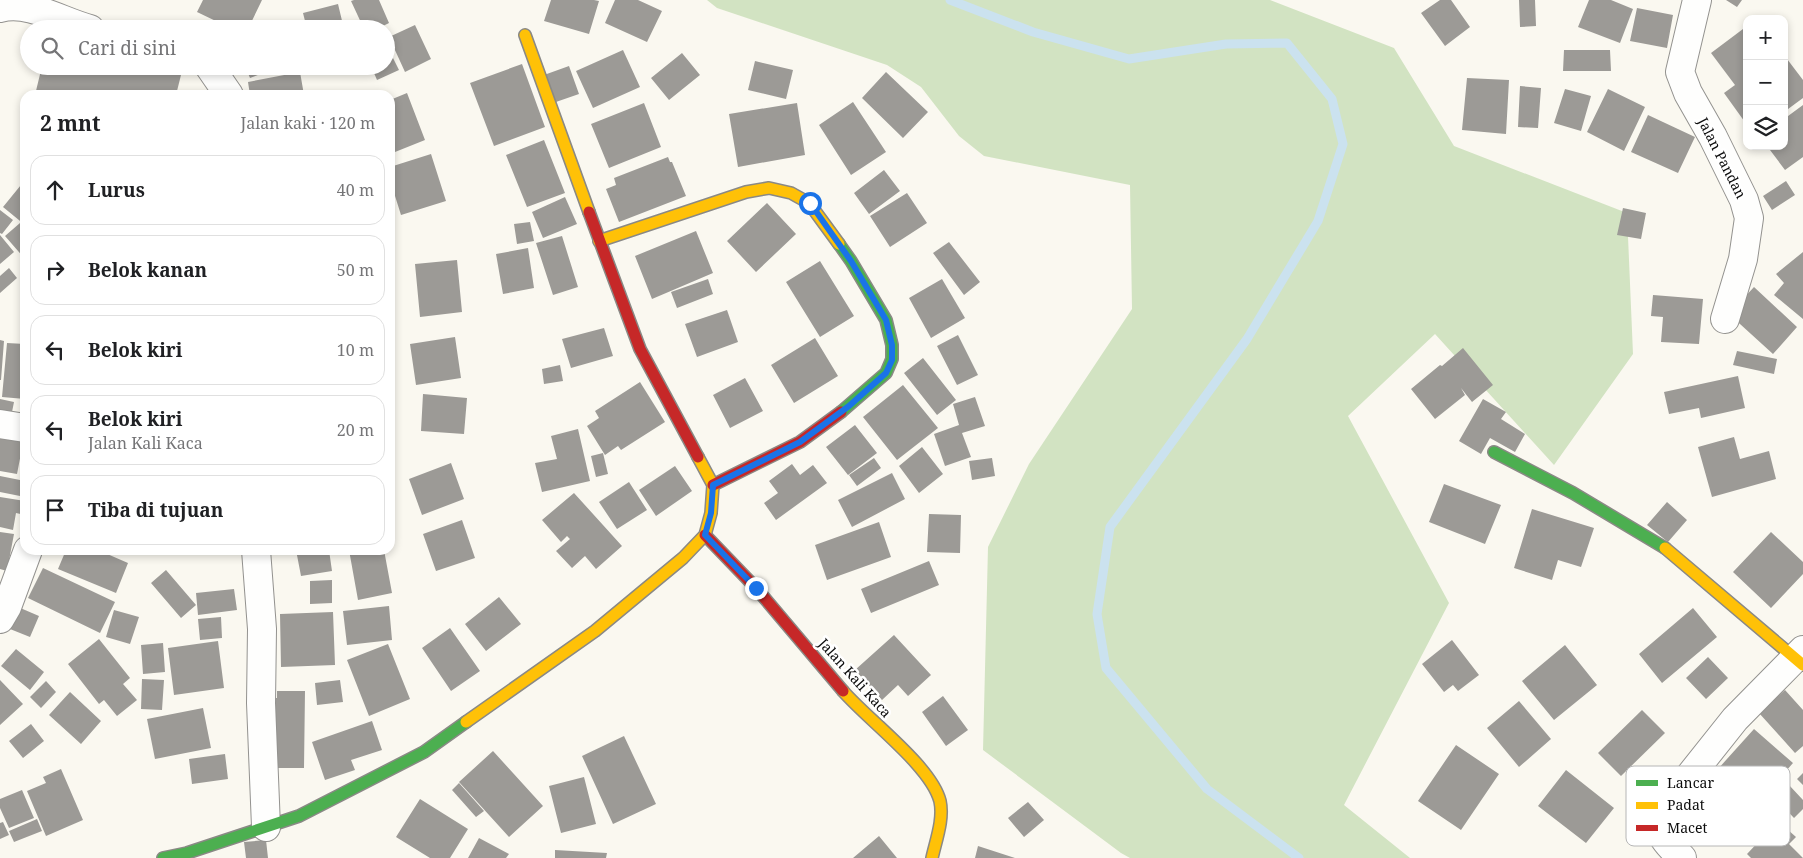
<!DOCTYPE html>
<html lang="id">
<meta charset="utf-8">
<style>
:root{--surface:#fff;--page:#f2f2f2;--text:#202124;--muted:#757577;--line:#e0e0e0}
body{margin:0;font-family:"Noto Serif",serif;background:var(--page);color:var(--text)}
.controls{position:absolute;right:15px;top:15px;display:grid;overflow:hidden;border-radius:10px;box-shadow:0 2px 8px #0003}
.controls button{width:45px;height:45px;display:grid;place-items:center;padding:0;border:0;border-bottom:1px solid var(--line);background:var(--surface);color:var(--text);font:25px sans-serif}
.stop{position:absolute;width:15px;height:15px;margin:-11px;border:4px solid #1a73e8;border-radius:50%;background:#fff}
.stop.end{background:#1a73e8;border-color:#fff;box-shadow:0 1px 5px #0008}
.list{margin:0;padding:0;list-style:none}
h2{display:flex;justify-content:space-between;align-items:center;height:65px;margin:0;padding:0 20px;font-size:21px}
h2 small{font-size:16px;font-weight:400;color:var(--muted)}
.list li{display:grid;grid-template-columns:32px 1fr auto;gap:15px;align-items:center;box-sizing:border-box;height:70px;margin:0 10px 10px;padding:0 10px;border:1px solid var(--line);border-radius:15px}
.list b{display:block;font-size:19px;white-space:nowrap}
.list p{margin:0;font-size:16px;white-space:nowrap;color:var(--muted)}
.list em{font-size:16px;font-style:normal;color:var(--muted)}
.icon{flex:none;width:28px;height:28px;fill:none;stroke:currentColor;stroke-width:2;stroke-linecap:round;stroke-linejoin:round}
.map{position:relative;flex:none;width:1803px;height:858px;overflow:hidden}
.search{position:absolute;background:var(--surface);box-shadow:0 2px 8px #0003;left:20px;top:20px;width:375px;height:55px;display:flex;align-items:center;gap:12px;box-sizing:border-box;padding:0 18px;border-radius:28px;color:var(--muted);font-size:19px}
.panel{position:absolute;background:var(--surface);box-shadow:0 2px 8px #0003;left:20px;top:90px;width:375px;height:465px;border-radius:15px}
.map>svg:first-child{display:block}
.forest{fill:#d2e3c2}
.lines{fill:none;stroke-linecap:round;stroke-linejoin:round}
.stream{stroke:#cbe2ef;stroke-width:9}
.building{fill:#9c9a96}
.street-casing{stroke:#93928f;stroke-width:30}
.fast-casing{stroke:#8a8985;stroke-width:14}
.slow-casing{stroke:#8a8985;stroke-width:14}
.jam-casing{stroke:#8a8985;stroke-width:14}
.street{stroke:#fefefd;stroke-width:28}
.fast{stroke:#4caf50;stroke-width:11}
.slow{stroke:#ffc107;stroke-width:11}
.jam{stroke:#c62828;stroke-width:11}
.route{stroke:#1a73e8;stroke-width:6}
.labels{text-anchor:middle;stroke-width:5;stroke-linejoin:round;paint-order:stroke}
.street-label{font-size:14px;fill:#0c0c0c;stroke:#fff}
.key{fill:#fff;stroke:#b6b6b6;stroke-width:1}
.key-label{font-size:14px;fill:#0c0c0c}
</style>
<div class="map">
<svg width="1803" height="858" viewBox="0 0 1803 858">
<rect width="100%" height="100%" fill="#faf8f0"/>
<path class="forest" d="M707,0H1270L1394,48L1454,146L1627,213L1633,354L1554,465L1435,334L1348,416L1449,603L1344,805L1410,858H1130L1121,853L983,750L988,547L1029,464L1132,309L1130,185L984,156L959,136L921,87L887,65L717,8Z"/>
<g class="lines">
<path class="stream" d="M950,0L1033,32L1129,59L1226,44L1287,43L1332,99L1343,144L1318,221L1247,339L1110,527L1097,614L1106,668L1207,789L1299,858"/>
</g>
<path class="building" d="M203,0H262L248,29H220L222,24L197,12Z
M354,0H379L389,23L377,29H364L351,1Z
M551,0H594L599,1L589,34L544,21Z
M615,0H638L662,11L647,42L605,23Z
M1440,0H1451L1470,27L1445,46L1421,13Z
M1519,0H1535L1536,26L1520,27Z
M1589,0H1611L1633,9L1620,43L1578,27Z
M1726,0H1742L1737,7Z
M338,4L344,29H307L303,13Z
M1637,8L1673,15L1667,48L1630,41Z
M415,25L431,59L405,72L389,37Z
M1747,26V125L1724,93L1735,85L1711,53Z
M386,44L399,70L377,80L371,66H386Z
M623,50L640,87L593,108L576,71Z
M1564,50H1610L1611,71H1563Z
M682,53L700,75L669,100L651,78Z
M1784,55L1803,80V98L1784,112Z
M755,61L793,70L786,99L748,90Z
M522,64L545,127L494,146L470,83Z
M42,66H161L182,71L176,95H35Z
M245,66H266L268,71L250,78Z
M269,66H284L271,72Z
M569,66L579,94L553,103L544,75Z
M300,72L304,95H250L248,82Z
M886,72L928,112L903,138L862,98Z
M1467,78L1509,80L1506,134L1462,130Z
M1520,86L1541,88L1538,128L1518,127Z
M1565,89L1591,96L1581,131L1554,123Z
M1608,89L1645,107L1624,151L1587,132Z
M407,93L425,140L390,154V100Z
M853,102L886,152L851,175L819,125Z
M644,103L661,147L609,168L591,124Z
M797,103L805,155L738,167L729,114Z
M1803,105V157L1785,170L1767,146H1784V119Z
M1648,115L1695,137L1678,173L1631,152Z
M544,140L565,193L527,207L506,155Z
M431,154L446,201L401,215L390,180V167Z
M668,157L670,162H672L686,196L619,222L606,189L616,185L614,178Z
M884,170L900,191L869,214L854,193Z
M25,180V225L3,207Z
M1786,181L1795,195L1772,210L1763,196Z
M907,193L927,223L890,247L870,216Z
M565,197L577,224L543,238L532,212Z
M767,203L796,234L756,272L727,241Z
M1623,208L1646,213L1641,239L1617,235Z
M0,210L13,220L2,234L0,233Z
M530,222L534,241L517,244L514,224Z
M20,223L25,229V259L5,236Z
M696,231L713,273L652,299L635,256Z
M0,235L14,252L0,264Z
M562,236L578,287L553,295L536,243Z
M949,242L980,282L964,295L933,253Z
M528,248L534,288L503,294L496,254Z
M1803,252V319L1774,295L1784,283L1776,274Z
M457,260L462,312L420,317L415,264Z
M820,261L854,316L820,337L786,282Z
M9,268L17,278L0,293V276Z
M708,279L713,294L677,308L671,292Z
M942,279L965,318L931,338L909,298Z
M1754,287L1797,327L1773,354L1729,314Z
M1653,295L1703,299L1699,344L1661,342L1663,317L1651,316Z
M727,310L738,342L697,357L685,324Z
M604,328L613,356L571,368L562,339Z
M958,335L978,375L957,385L937,346Z
M455,337L461,378L416,385L410,344Z
M815,338L838,376L794,403L771,365Z
M0,340L4,341L1,380H0Z
M7,343L25,344V399L2,397Z
M1463,348L1493,385L1472,402L1461,388L1465,395L1435,419L1411,389L1440,365L1442,366Z
M1737,351L1777,359L1774,374L1733,365Z
M923,358L956,400L937,415L904,373Z
M560,365L563,381L544,384L542,369Z
M1738,376L1745,408L1701,418L1699,408L1669,414L1664,392Z
M745,378L763,411L730,428L713,395Z
M640,382L665,422L621,450L618,446L605,455L587,426L599,418L595,411Z
M903,385L938,428L897,460L863,417Z
M423,394L467,398L464,434L421,431Z
M975,397L985,426L962,433L971,457L945,466L934,434L959,425L953,404Z
M0,399L14,402L10,422L0,420Z
M1483,399L1506,412L1501,419L1525,434L1515,452L1490,438L1481,454L1459,441Z
M855,425L877,453L848,475L826,447Z
M578,429L590,481L542,492L535,463L557,459L551,436Z
M0,433L24,438L17,474L0,471Z
M1734,437L1740,459L1769,451L1776,479L1712,497L1698,447Z
M922,447L943,474L919,493L899,466Z
M603,453L608,474L596,477L591,456Z
M874,458L881,468L857,486L849,475Z
M992,458L995,476L972,480L969,461Z
M451,463L464,499L422,515L409,479Z
M792,464L800,475L813,465L827,483L776,520L764,503L778,493L769,481Z
M675,466L692,491L656,516L639,490Z
M892,473L905,499L852,527L838,500Z
M0,476L25,481V497L0,492Z
M629,482L647,510L617,529L599,502Z
M1444,484L1501,505L1485,544L1429,522Z
M574,493L622,546L596,569L585,556L572,568L556,551L570,539L567,536L561,542L542,520Z
M0,497L25,501V515L16,513L13,530L0,527Z
M1667,502L1687,520L1668,542L1647,525Z
M1532,509L1594,528L1581,567L1558,560L1552,580L1514,568Z
M929,514L961,515L960,553L927,552Z
M462,520L475,558L436,571L423,534Z
M879,522L891,557L827,580L815,545Z
M0,532L14,534L7,571L0,569Z
M1771,532L1803,562V574L1771,608L1733,572Z
M66,550H98L128,563L116,593L58,569Z
M296,550H329L332,571L301,576Z
M349,550H384L392,593L358,600Z
M929,561L939,585L871,613L861,589Z
M43,568L115,602L100,633L28,598Z
M166,570L196,605L181,618L151,583Z
M332,580V603L310,604V581Z
M234,589L237,610L198,615L196,593Z
M499,597L521,624L486,651L465,624Z
M389,606L392,640L347,645L343,611Z
M18,607L39,616L30,637L10,629Z
M1693,608L1717,637L1662,683L1639,654Z
M114,610L139,617L130,644L106,637Z
M333,612L335,665L281,667L280,614Z
M221,617L222,638L200,640L198,619Z
M450,628L480,671L451,691L422,648Z
M894,635L931,675L908,696L898,685L882,700L855,670Z
M99,639L130,678L123,684L137,700L117,716L104,700L99,704L68,664Z
M1452,640L1479,675L1458,691L1453,685L1444,692L1422,664Z
M218,641L224,688L174,695L168,648Z
M163,643L165,672L143,674L141,645Z
M388,644L410,699L369,716L347,660Z
M1565,645L1597,685L1554,720L1522,681Z
M16,649L44,672L30,690L1,666Z
M1708,657L1728,678L1706,699L1686,678Z
M142,679L164,680L162,710L141,709Z
M0,680L23,704L0,725Z
M340,680L343,702L317,705L315,683Z
M46,681L56,692L41,708L30,697Z
M1785,690L1803,710V746L1795,753L1759,713Z
M277,691H305L304,768H276V730H273V698H277Z
M70,692L101,721L81,744L49,715Z
M943,696L968,730L946,746L922,712Z
M1519,701L1551,739L1519,767L1487,728Z
M203,708L211,748L155,759L147,719Z
M1642,710L1665,733L1621,776L1598,753Z
M372,721L382,750L351,760L355,770L325,780L312,742Z
M31,724L44,741L23,758L9,741Z
M1754,729L1793,763L1729,835L1690,800Z
M624,736L656,804L613,824L582,756Z
M1456,745L1499,774L1461,830L1418,801Z
M493,751L543,806L509,837L459,782Z
M225,754L228,779L192,784L189,759Z
M61,769L83,820L46,836L27,791L46,783L43,777Z
M1566,770L1614,808L1586,843L1538,806Z
M1803,773V785L1797,779Z
M584,777L596,824L561,833L549,786Z
M459,783L484,811L476,817L452,790Z
M1789,785L1803,800V809L1794,818L1776,799Z
M22,790L34,818L9,828L0,808V799Z
M420,799L468,829L450,858H430L396,837Z
M1028,802L1044,820L1024,837L1008,818Z
M37,819L42,831L14,842L9,831Z
M1778,821L1796,837L1789,844L1803,858H1751L1747,854Z
M3,822L9,835L0,839V823Z
M879,836L897,858H853Z
M479,838L509,854L506,858H468Z
M266,840L268,858H246L244,842Z
M978,846L1015,858H975Z
M555,850L607,853L606,858H555Z"/>
<g class="lines">
<defs>
<path id="street" d="M1697,0L1680,72L1688,93L1713,137L1744,200L1749,218L1743,259L1725,319
M0,8C29,0 62,22 90,29
M209,66L229,95
M0,424L25,428
M256,550L262,629L261,703L266,827
M0,619L7,607L28,550
M1682,858C1667,843 1656,835 1661,812L1735,719L1803,650"/>
<path id="fast" d="M839,244L851,261L886,320L892,345V359L886,373L841,412
M1494,452L1573,493L1665,548
M163,858L187,853L299,816L424,752L466,722"/>
<path id="slow" d="M525,35L589,212
M599,241L746,192L769,188L791,193L809,203L839,244
M1665,548L1803,665
M843,691C868,720 931,766 940,801C944,819 936,840 932,858
M466,722L595,631L683,558L705,535L711,513L713,485L698,457"/>
<path id="jam" d="M589,212L640,349L698,457
M713,485L800,442L841,412
M705,535L756,588L843,691"/>
</defs>
<use href="#street" class="street-casing"/>
<use href="#fast" class="fast-casing"/>
<use href="#slow" class="slow-casing"/>
<use href="#jam" class="jam-casing"/>
<use href="#street" class="street"/>
<use href="#fast" class="fast"/>
<use href="#slow" class="slow"/>
<use href="#jam" class="jam"/>
</g>
<g class="lines">
<path class="route" d="M756,588L705,535L711,513L713,485L800,442L849,406L886,373L892,360V345L886,320L851,261L810,203"/>
</g>
<g class="labels">
<g class="street-label">
<text transform="translate(1722 158) rotate(63)" y="5">Jalan Pandan</text>
<text transform="translate(855 678) rotate(48)" y="5">Jalan Kali Kaca</text>
</g>
</g>
<rect x="1626" y="766" width="164" height="80" rx="8" class="key"/>
<rect x="1636" y="780" width="22" height="6" fill="#4caf50"/>
<rect x="1636" y="802" width="22" height="7" fill="#ffc107"/>
<rect x="1636" y="825" width="22" height="6" fill="#c62828"/>
<g class="key-label">
<text x="1667" y="788">Lancar</text>
<text x="1667" y="810">Padat</text>
<text x="1667" y="833">Macet</text>
</g>
</svg>
<div class="controls">
<button>+</button>
<button>−</button>
<button><svg class="icon" aria-label="layers" viewBox="0 0 24 24"><path d="M12 4l9 5-9 5-9-5zM3 14l9 5 9-5"/></svg></button>
</div>
<div class="stop" style="left:810px;top:203px"></div>
<div class="stop end" style="left:756px;top:588px"></div>
<div class="search"><svg class="icon" aria-label="search" viewBox="0 0 24 24"><circle cx="10" cy="10" r="6"/><path d="M15 15l6 6"/></svg>Cari di sini</div>
<section class="panel">
<h2>2 mnt<small>Jalan kaki · 120 m</small></h2>
<ul class="list">
<li><svg class="icon" aria-label="ahead" viewBox="0 0 24 24"><path d="M12 20V5M6 11l6-6 6 6"/></svg><div><b>Lurus</b></div><em>40 m</em></li>
<li><svg class="icon" aria-label="right" viewBox="0 0 24 24"><path d="M7 20v-9h11M14 6l5 5-5 5"/></svg><div><b>Belok kanan</b></div><em>50 m</em></li>
<li><svg class="icon" aria-label="left" viewBox="0 0 24 24"><path d="M17 20v-9H6M10 6l-5 5 5 5"/></svg><div><b>Belok kiri</b></div><em>10 m</em></li>
<li><svg class="icon" aria-label="left" viewBox="0 0 24 24"><path d="M17 20v-9H6M10 6l-5 5 5 5"/></svg><div><b>Belok kiri</b><p>Jalan Kali Kaca</p></div><em>20 m</em></li>
<li><svg class="icon" aria-label="arrive" viewBox="0 0 24 24"><path d="M6 21V4h12l-3 4 3 4H6"/></svg><div><b>Tiba di tujuan</b></div></li>
</ul>
</section>
</div>
